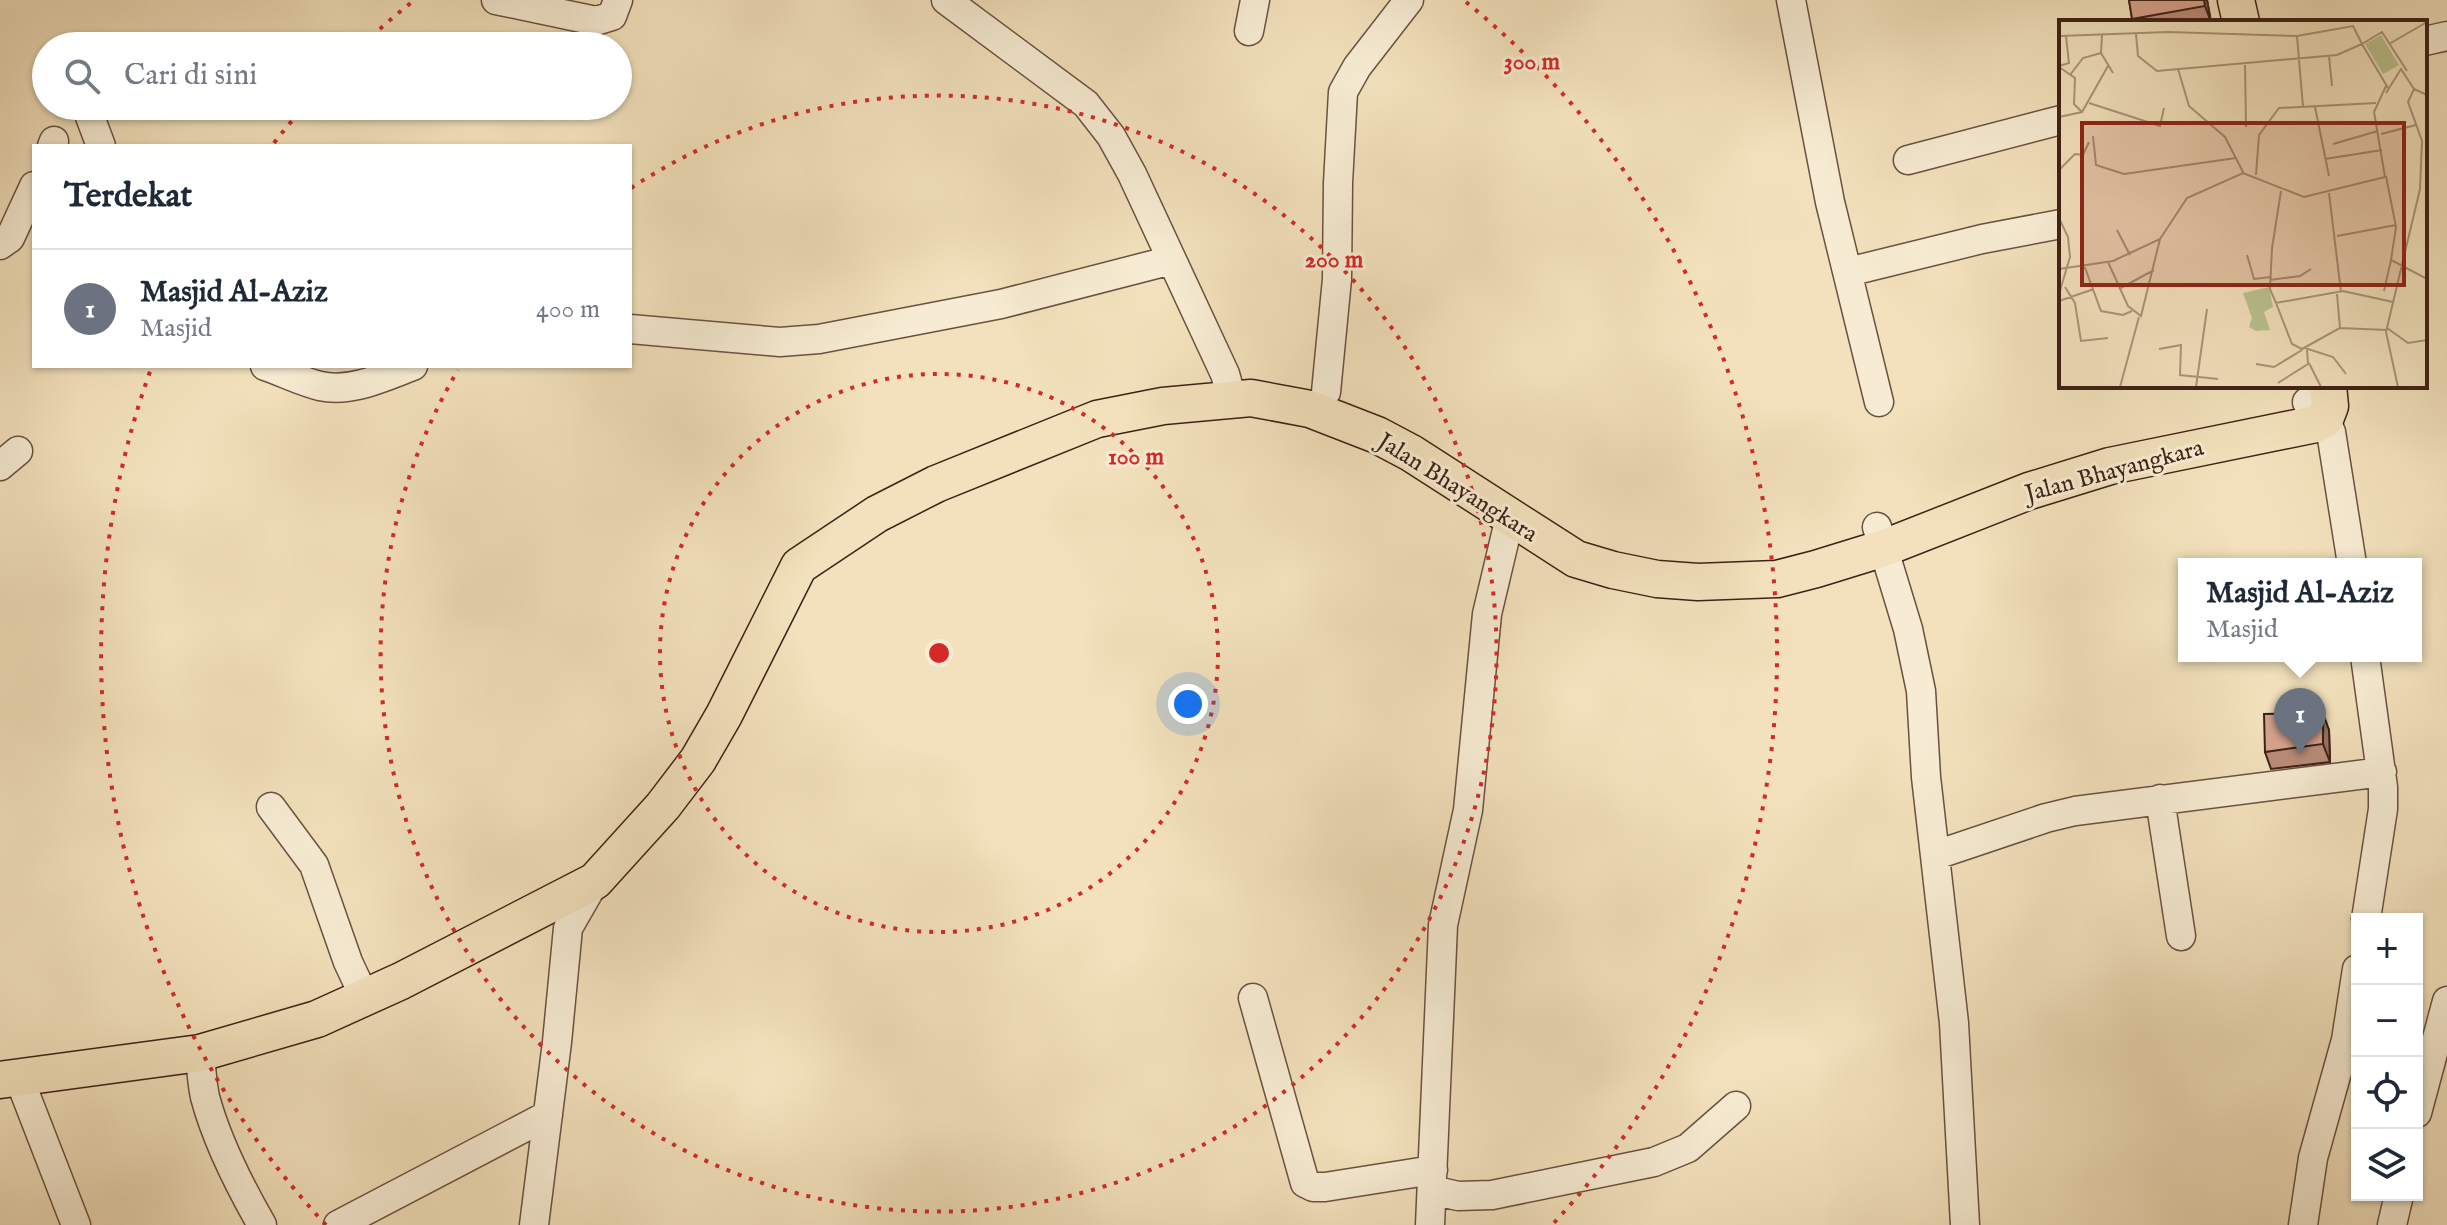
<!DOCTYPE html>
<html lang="id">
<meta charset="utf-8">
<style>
:root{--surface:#fff;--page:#f6f6f7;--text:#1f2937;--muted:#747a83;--line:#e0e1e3;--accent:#2563eb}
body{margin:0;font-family:"IM FELL English",serif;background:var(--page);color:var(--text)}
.controls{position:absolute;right:24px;bottom:24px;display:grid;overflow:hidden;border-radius:0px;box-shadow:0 2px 6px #0004}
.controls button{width:72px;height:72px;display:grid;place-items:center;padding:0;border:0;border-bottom:2px solid var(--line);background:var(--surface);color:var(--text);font:40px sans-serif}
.you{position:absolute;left:1188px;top:704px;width:28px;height:28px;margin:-20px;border:6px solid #fff;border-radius:50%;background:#1a73e8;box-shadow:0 0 0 12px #1a73e833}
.badge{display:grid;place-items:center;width:52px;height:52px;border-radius:50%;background:var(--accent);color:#fff;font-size:26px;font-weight:700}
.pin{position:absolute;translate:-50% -66px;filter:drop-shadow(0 2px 4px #0008)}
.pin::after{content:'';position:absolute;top:42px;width:28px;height:24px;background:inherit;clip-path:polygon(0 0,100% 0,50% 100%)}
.popup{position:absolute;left:2178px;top:558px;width:244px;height:104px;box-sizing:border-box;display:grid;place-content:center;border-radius:0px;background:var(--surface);filter:drop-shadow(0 2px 6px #0005);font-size:26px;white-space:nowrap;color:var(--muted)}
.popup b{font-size:30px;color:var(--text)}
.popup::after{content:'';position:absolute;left:50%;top:100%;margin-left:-16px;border:16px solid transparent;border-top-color:var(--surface)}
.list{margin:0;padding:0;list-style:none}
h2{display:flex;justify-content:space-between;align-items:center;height:104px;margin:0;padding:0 32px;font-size:34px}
h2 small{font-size:26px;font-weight:400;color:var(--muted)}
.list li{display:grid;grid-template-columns:52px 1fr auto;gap:24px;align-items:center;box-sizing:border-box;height:120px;padding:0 32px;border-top:2px solid var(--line)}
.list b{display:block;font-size:30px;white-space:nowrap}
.list p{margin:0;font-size:26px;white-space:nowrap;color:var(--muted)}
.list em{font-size:26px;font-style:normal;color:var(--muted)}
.icon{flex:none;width:44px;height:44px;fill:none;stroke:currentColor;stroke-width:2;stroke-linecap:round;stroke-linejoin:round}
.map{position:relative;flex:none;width:2447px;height:1225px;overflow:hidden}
.search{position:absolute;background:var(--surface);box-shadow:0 2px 6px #0004;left:32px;top:32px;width:600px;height:88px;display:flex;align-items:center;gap:20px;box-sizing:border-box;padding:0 28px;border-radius:44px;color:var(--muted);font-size:30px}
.panel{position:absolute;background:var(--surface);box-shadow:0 2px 6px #0004;left:32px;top:144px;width:600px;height:224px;border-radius:0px}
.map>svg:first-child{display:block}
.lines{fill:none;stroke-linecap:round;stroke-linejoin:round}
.minor-casing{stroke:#6b5140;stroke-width:31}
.major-casing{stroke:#3e2116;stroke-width:39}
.minor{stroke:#f7ecd3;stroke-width:28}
.major{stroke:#f2e1bc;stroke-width:36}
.wall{fill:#bb8d7a;stroke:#3e2116;stroke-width:2}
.shaded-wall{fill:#987363;stroke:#3e2116;stroke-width:2}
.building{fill:#d9a48e;stroke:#3e2116;stroke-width:2}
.ring{fill:none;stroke:#d62828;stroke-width:4;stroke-dasharray:4 8}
.labels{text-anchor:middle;stroke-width:6;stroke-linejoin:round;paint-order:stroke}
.street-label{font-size:24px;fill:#3e2116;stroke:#f7ecd3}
.inset-road{fill:none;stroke:#aa947a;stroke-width:2}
.view{fill:#8f2418;fill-opacity:0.15;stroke:#8f2418;stroke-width:4}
.inset-edge{fill:none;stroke:#3e2116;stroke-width:4}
.centre{fill:#d62828;stroke:#f7ecd3;stroke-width:4}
.ring-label{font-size:24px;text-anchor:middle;font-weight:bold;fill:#d62828;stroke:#f7ecd3;stroke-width:6;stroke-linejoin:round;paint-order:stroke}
</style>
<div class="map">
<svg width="2447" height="1225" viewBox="0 0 2447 1225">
<rect width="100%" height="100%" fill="#f2e1bc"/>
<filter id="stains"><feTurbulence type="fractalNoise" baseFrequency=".0025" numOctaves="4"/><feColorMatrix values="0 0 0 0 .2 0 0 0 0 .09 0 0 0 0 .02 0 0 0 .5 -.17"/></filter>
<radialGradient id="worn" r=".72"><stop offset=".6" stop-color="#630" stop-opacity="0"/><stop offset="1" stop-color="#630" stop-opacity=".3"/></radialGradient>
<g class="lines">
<defs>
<path id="minor" d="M496,0L596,21L612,16L618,0
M946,0L1086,104L1111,136L1132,174L1225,374L1232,399
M1791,0L1830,202L1879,402
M1249,31L1255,0
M2425,41L2447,36
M86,106L101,146
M52,146L54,141
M1908,160L2061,120
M0,245L10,238L34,186
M1848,272L1982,239L2061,224
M630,329L780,342L819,339L1001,304L1172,260
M265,366C283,372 302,382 320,386C351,393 384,377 413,366
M1326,392L1337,279L1338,183L1343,92L1357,67L1409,0
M2307,402L2325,419L2331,432L2352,564
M0,466L18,451
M1877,527L1908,629L1921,691L1926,777L1954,1023L1965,1225
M2365,656L2383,787V809L2366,919
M2160,799L2181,936
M271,807L314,865L348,962L364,996
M1936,855L2046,818L2075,811L2382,772
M2357,969L2346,1040L2357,1051
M1253,998L1305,1183L1313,1187H1325L1433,1170
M200,1053C201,1068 202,1083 205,1097C217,1142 239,1185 262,1225
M19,1078L76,1225
M2417,1113L2447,1001
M1432,1190L1458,1196L1492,1195L1654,1162L1688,1148L1736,1106
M338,1225L548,1115
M534,1225L557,1042L568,928L595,881
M1430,1225L1443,925L1468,810L1487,614L1510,517
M2303,1225L2313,1158L2346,1040
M2392,1225L2399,1195"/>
<path id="major" d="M2236,0L2241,22
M0,1080L200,1053L317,1019L401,981L595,881L663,806L698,760L724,715L799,566L877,514L936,484L1097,419L1163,406L1251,398L1310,409L1377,435L1411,453L1576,559L1613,570L1657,579L1698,582L1777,579L1816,569L1884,548L2029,491L2110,466L2316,424L2325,419L2330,406L2328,386"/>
</defs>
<use href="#minor" class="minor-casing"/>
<use href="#major" class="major-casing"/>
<use href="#minor" class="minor"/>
<use href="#major" class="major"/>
</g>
<path class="wall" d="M2129,0H2207L2211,22H2133Z
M2329,730L2330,762L2271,769L2265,752Z"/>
<path class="shaded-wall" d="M2204,0H2207L2211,22L2205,6Z
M2323,713L2329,730L2330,762L2323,744Z"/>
<path class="building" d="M2129,0H2204L2205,6L2132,19Z
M2323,713V744L2265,752L2264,714Z"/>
<g class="ring">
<circle cx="939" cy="653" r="279"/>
<path d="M631 188A558 558 0 1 1 458 370"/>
<path d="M326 1225A838 838 0 0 1 152 366M274 143A838 838 0 0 1 302 109M362 45A838 838 0 0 1 412 2M1466 2A838 838 0 0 1 1552 1225"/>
</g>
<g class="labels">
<g class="street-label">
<text transform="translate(2114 470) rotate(-15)" y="8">Jalan Bhayangkara</text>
<text transform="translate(1458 487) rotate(32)" y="8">Jalan Bhayangkara</text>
</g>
</g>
<g transform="translate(2059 20)">
<rect width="368" height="368" fill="#f2e1bc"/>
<path d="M322,15L340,45L324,54L306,24ZM210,267L214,287L205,292L211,310L197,311L190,307L193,298L184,273Z" fill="#bbc290"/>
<path class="inset-road" d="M43,15L42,33L54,53M0,16L109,12L238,16L294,6L303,24L278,35L98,51L79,36L77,14M238,16L244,87M330,24L368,2M270,36L273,66M186,43L187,107M0,46L10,43L7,16M0,47L16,58L15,84L23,92M119,49L130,86L166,117L185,154M11,55L24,38L42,33M329,68L303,24L323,12L348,51M327,73L342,49L355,69L368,75M30,83L101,106L105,88M256,87L270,156M0,97L23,92L49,46M322,114L357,105M34,116L37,145L65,154L177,138M274,124L319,111M266,139L323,130M0,150L16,134L24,135L30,122M197,155L200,115L220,88L317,83M327,156L337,207L332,240L368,259M222,171L213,228L211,269L217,283L284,271L334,282M270,173L282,272M0,198L9,217L11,237L0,274M58,210L71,235M278,216L337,205M188,235L195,259L212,257M49,242L69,286L82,296L101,219M25,245L42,291L64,295L73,291M0,249L54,241L101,219L128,178L184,153L245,177L326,157L315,92L327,66M211,260L241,256L252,249M6,267L16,283L22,321L49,318M60,269L95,250M325,271L332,240M0,281L35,269M217,283L233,324L243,329L281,308L278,274M281,308L328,310M328,308L349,323L368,320M246,328L274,337L287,354M100,329L122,325L121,355L159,359M250,343L262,367M197,344L215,347L243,330M219,363L249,344L248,330M61,367L80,297M137,367L148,289M339,367L327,312L361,169L363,121L349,82L355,69"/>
<path class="view" d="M23,103H345V265H23Z"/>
<rect width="368" height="368" class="inset-edge"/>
</g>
<circle cx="939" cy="653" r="12" class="centre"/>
<g class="ring-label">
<text x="1532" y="69">300 m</text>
<text x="1334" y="267">200 m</text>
<text x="1136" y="464">100 m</text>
</g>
<rect width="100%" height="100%" filter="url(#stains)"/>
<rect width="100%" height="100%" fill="url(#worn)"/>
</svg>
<div class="controls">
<button>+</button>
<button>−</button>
<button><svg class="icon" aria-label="locate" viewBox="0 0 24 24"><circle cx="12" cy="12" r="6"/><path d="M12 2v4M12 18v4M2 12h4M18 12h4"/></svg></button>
<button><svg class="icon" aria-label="layers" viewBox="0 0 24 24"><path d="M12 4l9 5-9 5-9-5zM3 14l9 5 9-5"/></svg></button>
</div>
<div class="you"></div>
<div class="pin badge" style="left:2300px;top:754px;background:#6b7280">1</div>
<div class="popup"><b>Masjid Al-Aziz</b>Masjid</div>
<div class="search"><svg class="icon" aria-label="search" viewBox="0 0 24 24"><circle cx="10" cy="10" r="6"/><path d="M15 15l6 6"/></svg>Cari di sini</div>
<section class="panel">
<h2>Terdekat<small></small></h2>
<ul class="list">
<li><span class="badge" style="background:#6b7280">1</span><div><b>Masjid Al-Aziz</b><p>Masjid</p></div><em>400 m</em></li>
</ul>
</section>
</div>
